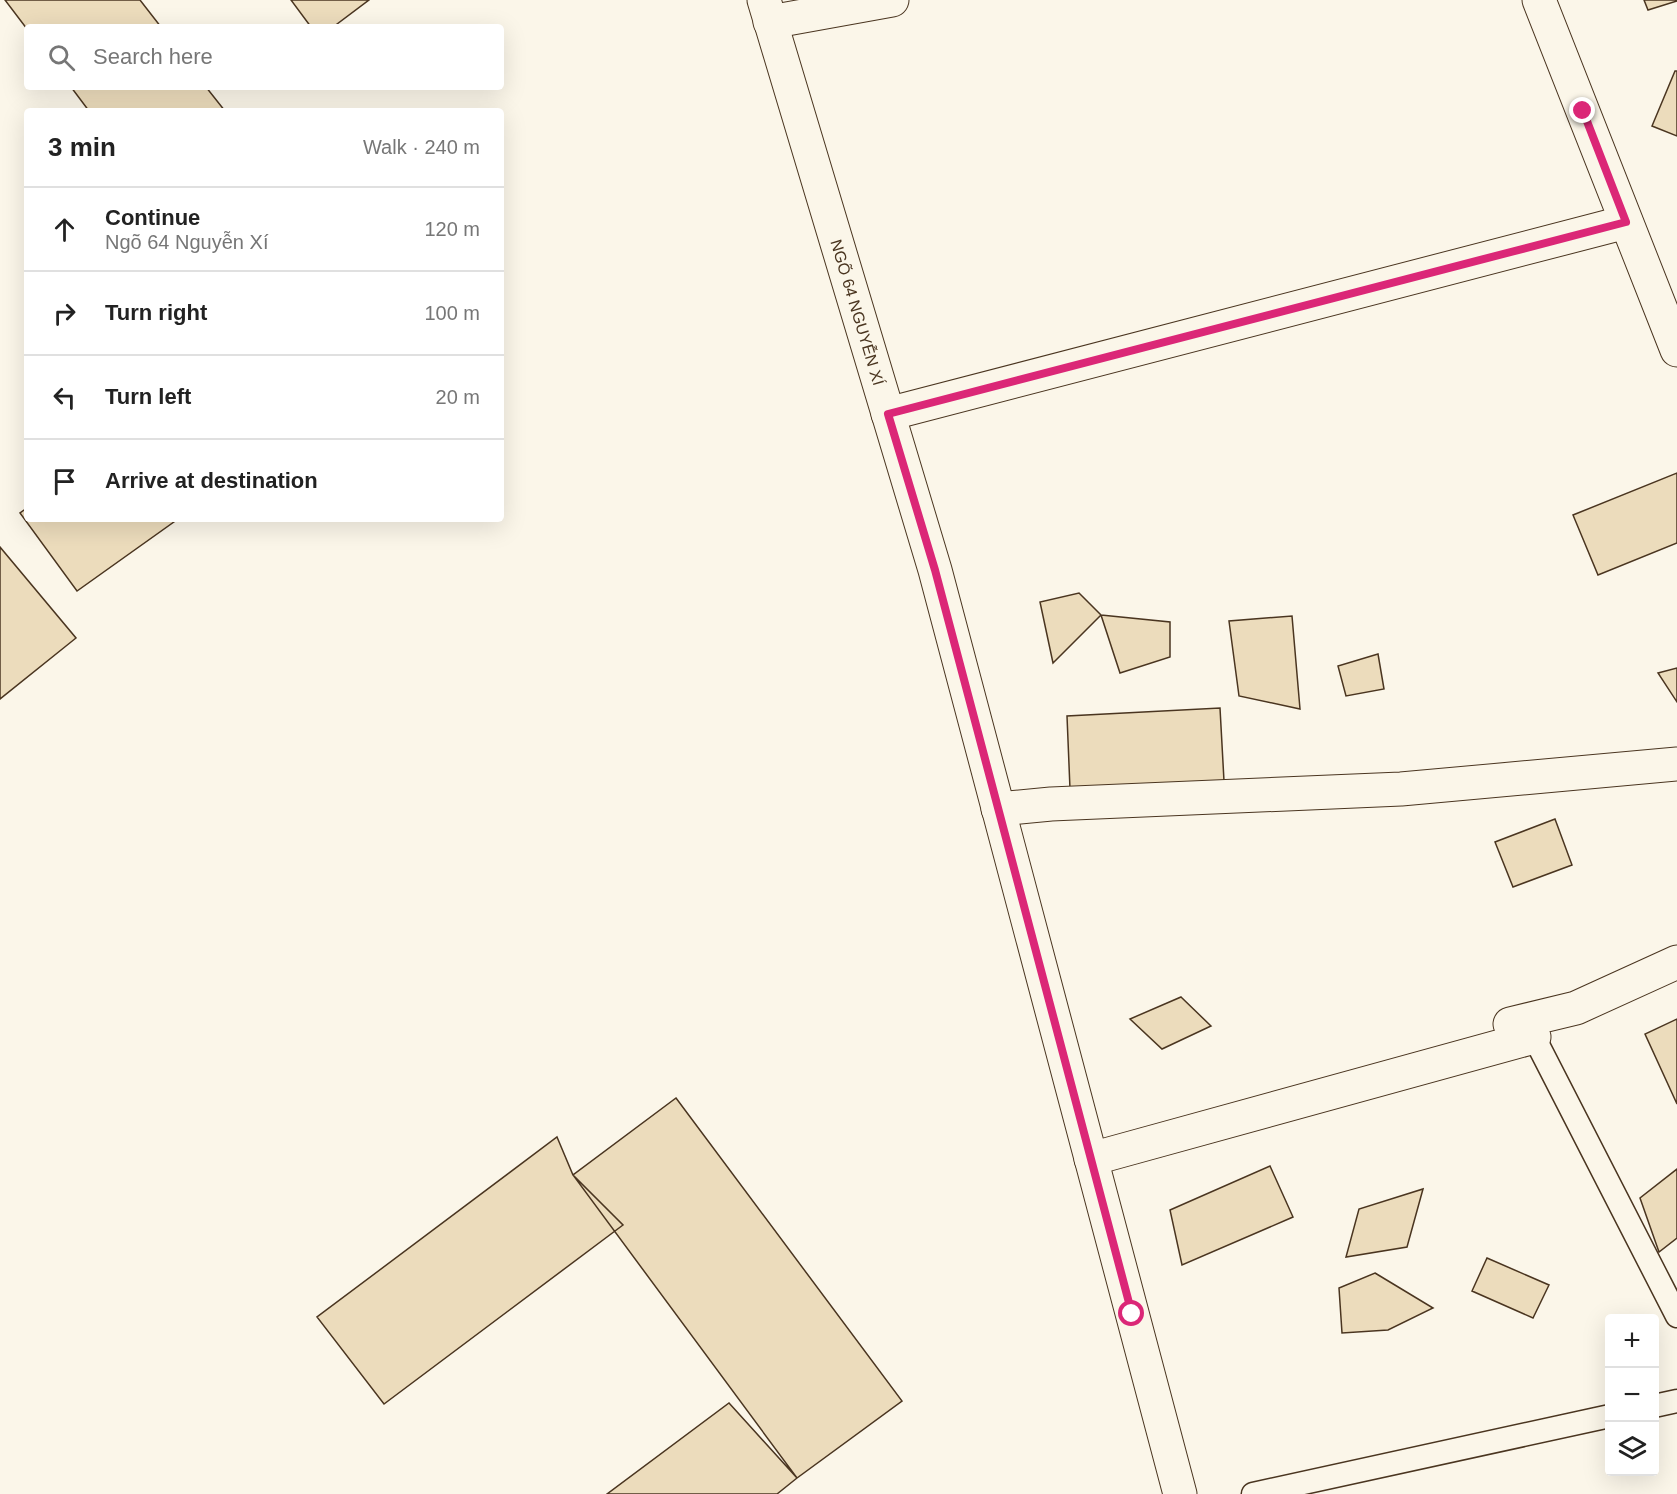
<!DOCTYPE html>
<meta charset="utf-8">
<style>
:root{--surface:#fff;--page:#f6f6f6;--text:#222;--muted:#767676;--line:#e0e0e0}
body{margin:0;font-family:Arial,sans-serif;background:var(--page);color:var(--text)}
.controls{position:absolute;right:18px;bottom:18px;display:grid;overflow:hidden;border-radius:6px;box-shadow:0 6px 24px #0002}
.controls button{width:54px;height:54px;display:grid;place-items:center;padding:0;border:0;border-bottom:2px solid var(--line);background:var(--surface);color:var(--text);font:30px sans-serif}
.stop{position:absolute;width:18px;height:18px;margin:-14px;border:4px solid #db2777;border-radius:50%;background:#fff}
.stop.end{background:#db2777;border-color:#fff;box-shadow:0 2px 6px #0008}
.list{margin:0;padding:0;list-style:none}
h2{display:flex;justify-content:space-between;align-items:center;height:78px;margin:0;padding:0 24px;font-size:26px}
h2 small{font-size:20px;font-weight:400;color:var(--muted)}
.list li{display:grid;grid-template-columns:39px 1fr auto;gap:18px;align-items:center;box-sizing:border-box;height:84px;padding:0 24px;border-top:2px solid var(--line)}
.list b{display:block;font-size:22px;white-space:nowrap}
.list p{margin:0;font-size:20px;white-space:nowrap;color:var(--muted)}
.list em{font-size:20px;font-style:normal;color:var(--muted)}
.icon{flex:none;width:33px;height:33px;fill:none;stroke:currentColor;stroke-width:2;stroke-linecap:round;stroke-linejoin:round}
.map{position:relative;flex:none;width:1677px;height:1494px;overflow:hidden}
.search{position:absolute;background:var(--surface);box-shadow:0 6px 24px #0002;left:24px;top:24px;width:480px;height:66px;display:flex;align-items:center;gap:15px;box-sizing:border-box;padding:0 21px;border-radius:6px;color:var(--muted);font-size:22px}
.panel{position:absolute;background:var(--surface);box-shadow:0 6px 24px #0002;left:24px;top:108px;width:480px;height:414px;border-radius:6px}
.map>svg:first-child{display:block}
.building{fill:#ecdcbc;stroke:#4a3520;stroke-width:1.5}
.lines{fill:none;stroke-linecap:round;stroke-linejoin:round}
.lane-casing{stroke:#4a3520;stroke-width:25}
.street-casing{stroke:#4a3520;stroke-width:35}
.lane{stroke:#fbf6e9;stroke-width:22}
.street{stroke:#fbf6e9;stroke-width:33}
.route{stroke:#db2777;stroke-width:8}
.labels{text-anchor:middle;stroke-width:4.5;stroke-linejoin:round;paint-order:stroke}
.street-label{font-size:16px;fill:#4a3520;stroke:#fbf6e9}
</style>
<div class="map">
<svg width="1677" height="1494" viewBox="0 0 1677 1494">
<rect width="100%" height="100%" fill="#fbf6e9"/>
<path class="building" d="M5,0H140L161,27H27V29Z
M291,0H369L333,27H311Z
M1644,0H1677V1L1648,10Z
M1675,71H1677V136L1652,126Z
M71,87H206L225,111H89Z
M1677,473V543L1598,575L1573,515Z
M27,508V519H178L77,591L20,513Z
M0,547L76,638L0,699Z
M1079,593L1101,615L1053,663L1040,602Z
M1101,615L1170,622V657L1120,673Z
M1292,616L1300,709L1239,696L1229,621Z
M1378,654L1384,689L1346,696L1338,666Z
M1677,668V702L1658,673Z
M1220,708L1224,781L1070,789L1067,716Z
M1555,819L1572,865L1513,887L1495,842Z
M1181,997L1211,1026L1162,1049L1130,1019Z
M1677,1019V1104L1645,1034Z
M676,1098L902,1401L797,1478L573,1175Z
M557,1137L573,1175L623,1225L384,1404L317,1317Z
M1270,1166L1293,1217L1182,1265L1170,1210Z
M1677,1169V1238L1659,1252L1640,1198Z
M1423,1189L1407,1247L1346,1257L1359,1209Z
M1487,1258L1549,1285L1533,1318L1472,1291Z
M1375,1273L1433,1308L1388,1330L1342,1333L1339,1288Z
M729,1403L797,1478L777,1494H607Z"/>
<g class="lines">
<defs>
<path id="lane" d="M1534,1037L1677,1316
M1654,1406L1677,1401
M1253,1494L1610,1416"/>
<g id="street">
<path id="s1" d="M764,0L935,570L1180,1494"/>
<path d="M1539,0L1677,350"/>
<path d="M770,22L892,0"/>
<path d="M888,414L1626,222"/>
<path d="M998,809L1051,804L1401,789L1677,764"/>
<path d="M1091,1159L1534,1037L1510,1024L1576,1008L1677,962"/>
</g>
</defs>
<use href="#lane" class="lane-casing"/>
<use href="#street" class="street-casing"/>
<use href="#lane" class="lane"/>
<use href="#street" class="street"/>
</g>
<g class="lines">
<path class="route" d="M1132,1314L935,570L888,414L1626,222L1583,111"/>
</g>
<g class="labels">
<g class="street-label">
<text dy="6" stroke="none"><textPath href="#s1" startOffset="326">NGÕ 64 NGUYỄN XÍ</textPath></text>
</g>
</g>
</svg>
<div class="controls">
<button>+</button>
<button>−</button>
<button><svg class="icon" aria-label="layers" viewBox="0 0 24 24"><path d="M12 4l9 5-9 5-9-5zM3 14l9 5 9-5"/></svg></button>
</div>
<div class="stop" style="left:1132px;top:1314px"></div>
<div class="stop end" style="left:1583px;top:111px"></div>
<div class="search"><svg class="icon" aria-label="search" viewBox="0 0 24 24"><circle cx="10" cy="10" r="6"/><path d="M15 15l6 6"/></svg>Search here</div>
<section class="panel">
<h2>3 min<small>Walk · 240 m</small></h2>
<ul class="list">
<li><svg class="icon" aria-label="ahead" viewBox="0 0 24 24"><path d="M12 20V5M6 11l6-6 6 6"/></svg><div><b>Continue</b><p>Ngõ 64 Nguyễn Xí</p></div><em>120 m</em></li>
<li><svg class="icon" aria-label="right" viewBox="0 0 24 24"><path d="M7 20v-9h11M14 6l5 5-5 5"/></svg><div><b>Turn right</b></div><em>100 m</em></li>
<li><svg class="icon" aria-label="left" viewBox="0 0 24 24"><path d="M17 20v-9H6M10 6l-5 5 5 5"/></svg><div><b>Turn left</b></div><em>20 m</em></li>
<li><svg class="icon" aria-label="arrive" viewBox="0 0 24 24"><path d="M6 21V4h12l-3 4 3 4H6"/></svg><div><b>Arrive at destination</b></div></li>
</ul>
</section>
</div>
